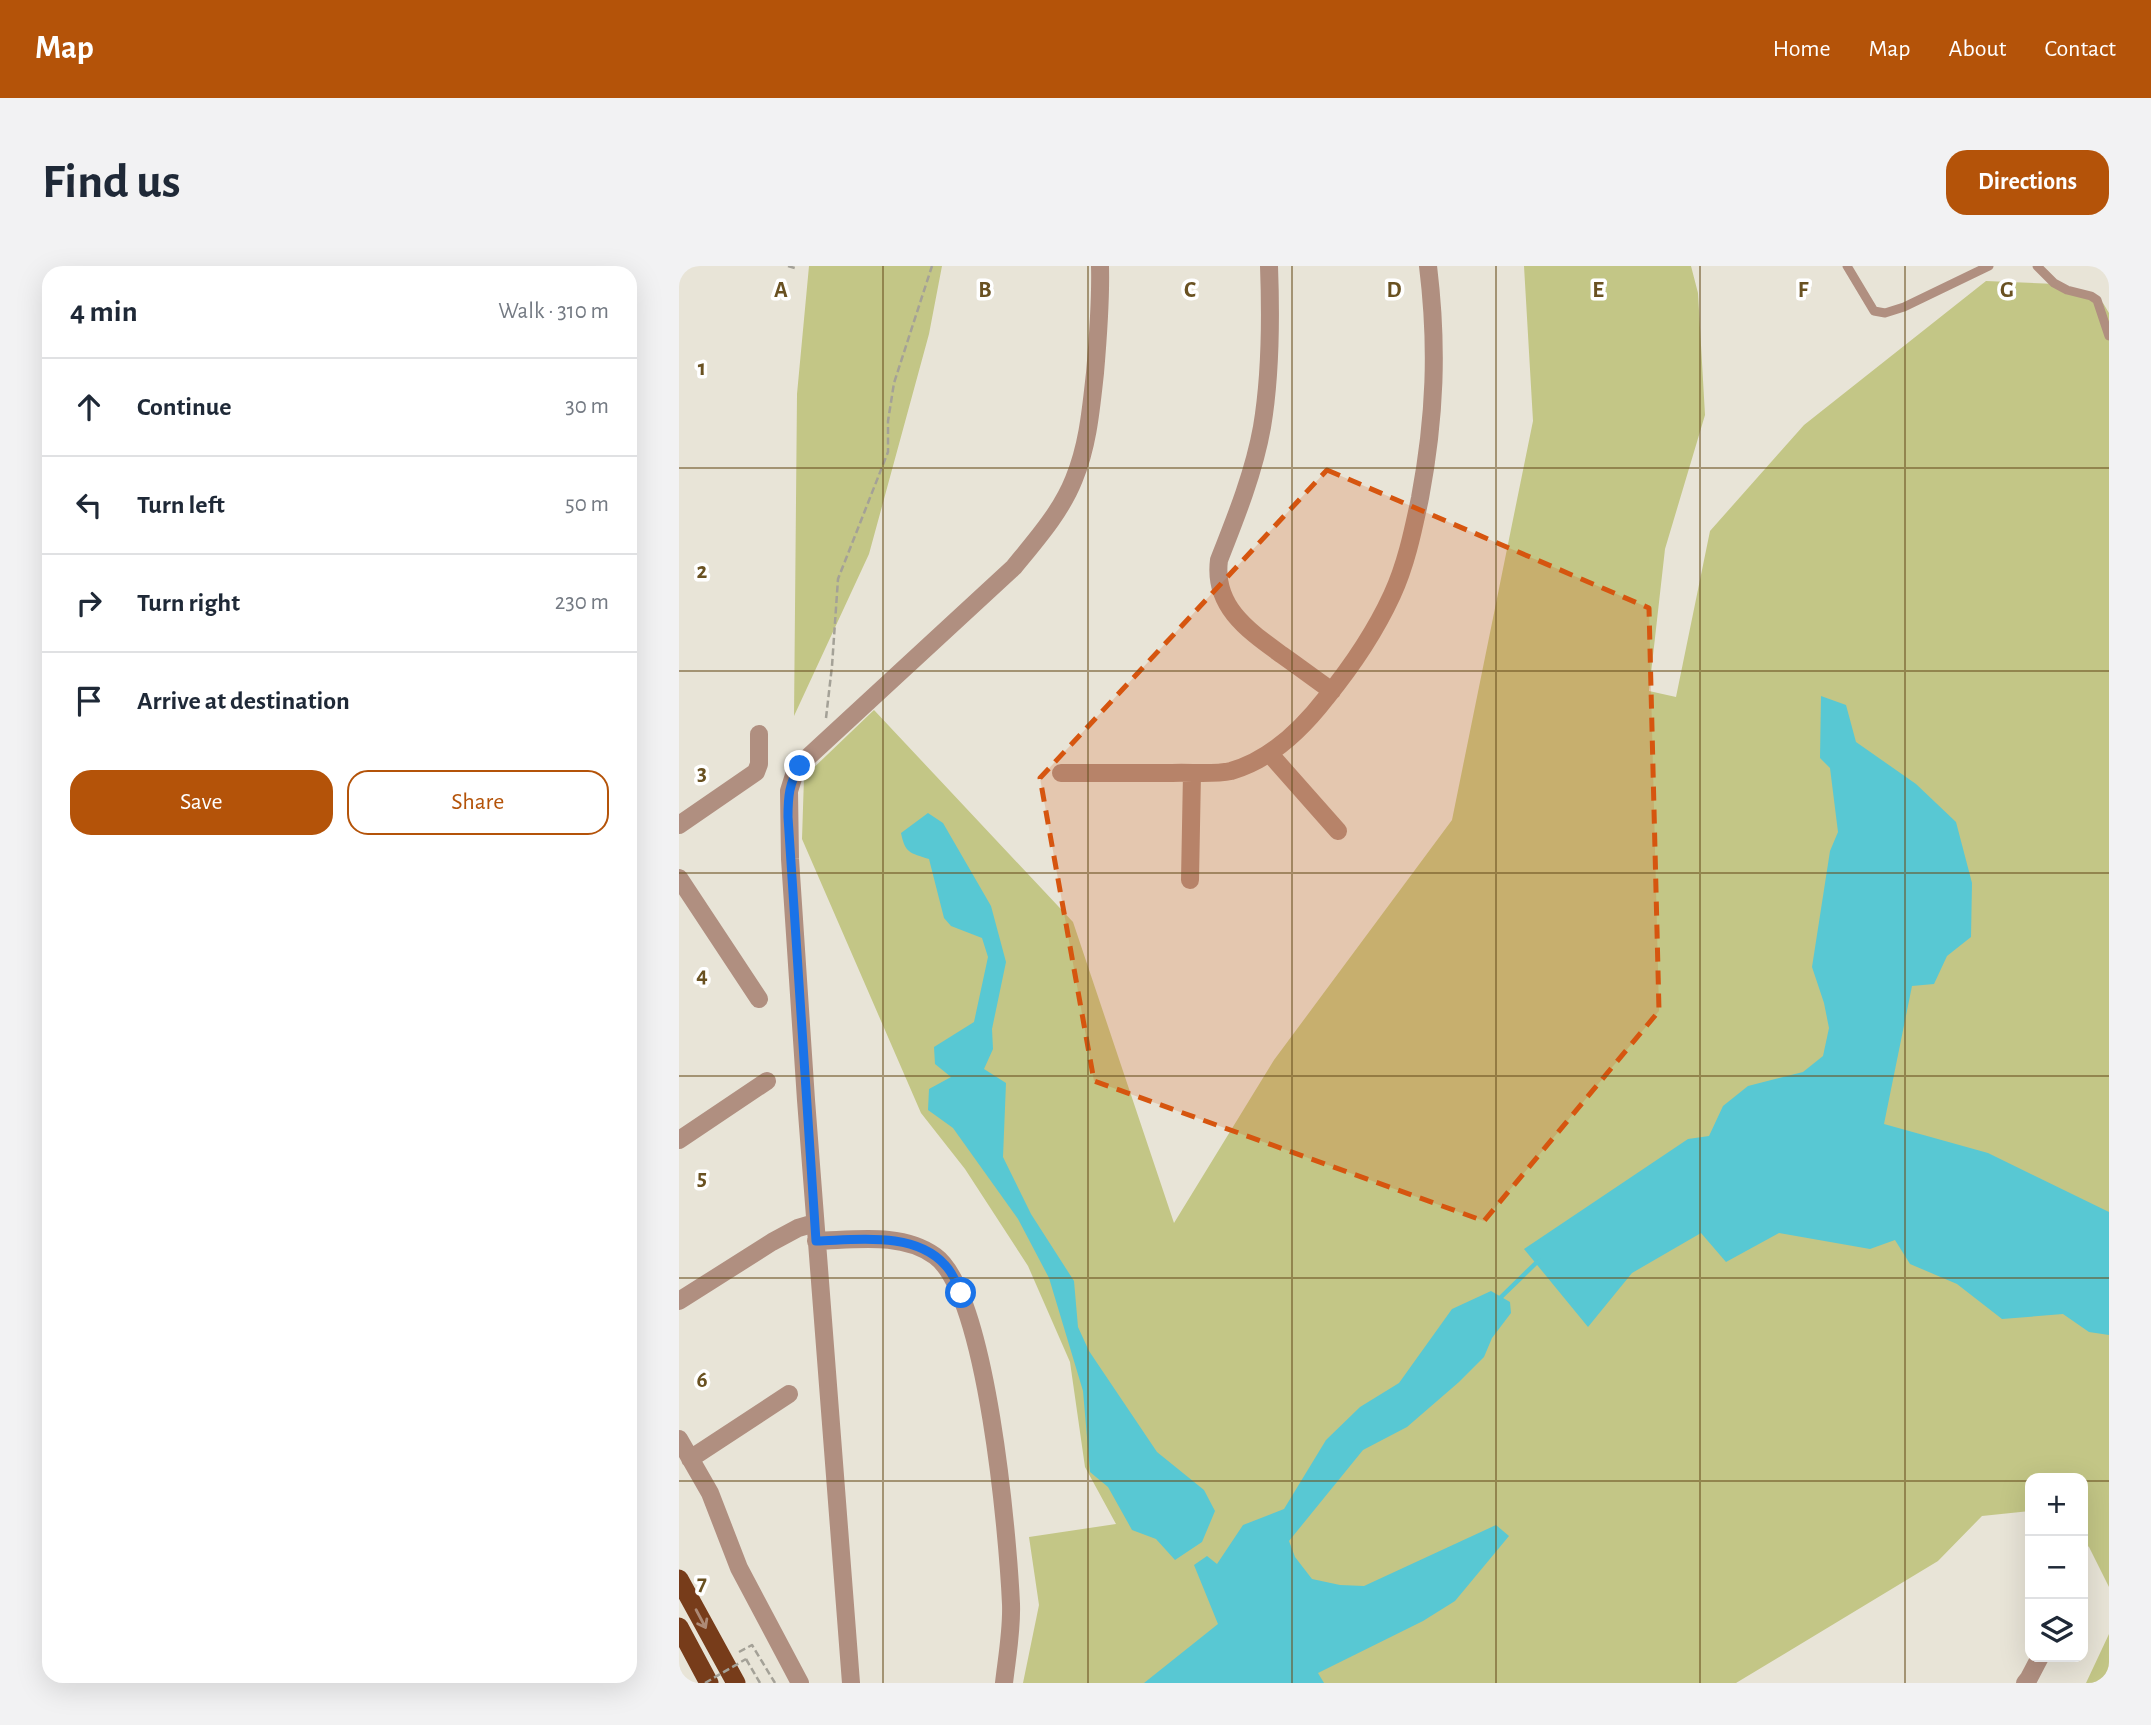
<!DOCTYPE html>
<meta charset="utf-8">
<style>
:root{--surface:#fff;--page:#f2f2f3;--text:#1f2937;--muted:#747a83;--line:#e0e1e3;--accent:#b45309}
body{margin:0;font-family:"Alegreya Sans",sans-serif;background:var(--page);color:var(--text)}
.controls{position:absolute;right:21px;bottom:21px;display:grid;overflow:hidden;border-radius:14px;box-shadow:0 7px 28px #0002}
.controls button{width:63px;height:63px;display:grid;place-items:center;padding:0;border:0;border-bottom:2px solid var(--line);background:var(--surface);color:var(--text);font:35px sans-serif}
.stop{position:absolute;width:21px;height:21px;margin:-16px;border:5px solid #1a73e8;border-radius:50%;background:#fff}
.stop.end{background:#1a73e8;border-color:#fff;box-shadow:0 2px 7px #0008}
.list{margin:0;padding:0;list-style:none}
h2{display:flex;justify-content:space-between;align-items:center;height:91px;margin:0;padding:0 28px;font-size:30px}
h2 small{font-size:23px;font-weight:400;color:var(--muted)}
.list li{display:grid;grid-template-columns:46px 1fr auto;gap:21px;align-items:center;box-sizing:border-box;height:98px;padding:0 28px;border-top:2px solid var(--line)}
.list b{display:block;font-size:26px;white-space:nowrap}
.list em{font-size:23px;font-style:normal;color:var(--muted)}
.actions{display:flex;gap:14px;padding:21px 28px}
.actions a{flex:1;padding:16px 0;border:2px solid var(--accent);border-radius:21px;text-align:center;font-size:24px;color:var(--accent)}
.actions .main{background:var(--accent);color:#fff}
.icon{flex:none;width:38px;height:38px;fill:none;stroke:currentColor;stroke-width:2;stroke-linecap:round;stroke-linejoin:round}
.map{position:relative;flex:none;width:1430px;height:1417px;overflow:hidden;border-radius:21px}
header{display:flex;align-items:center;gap:42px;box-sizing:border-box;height:98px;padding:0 35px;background:var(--accent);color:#fff}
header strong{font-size:33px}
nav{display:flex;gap:38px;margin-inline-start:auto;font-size:24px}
.intro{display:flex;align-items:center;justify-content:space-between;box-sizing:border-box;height:168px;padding:0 42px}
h1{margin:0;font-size:49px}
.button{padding:18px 32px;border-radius:21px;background:var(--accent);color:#fff;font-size:24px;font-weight:700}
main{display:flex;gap:42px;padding:0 42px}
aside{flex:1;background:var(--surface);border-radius:21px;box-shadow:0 7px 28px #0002}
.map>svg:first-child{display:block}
.green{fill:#c3c686}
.water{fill:#58c8d3}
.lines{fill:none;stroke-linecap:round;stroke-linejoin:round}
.stream{stroke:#58c8d3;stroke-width:4.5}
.path{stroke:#a4a197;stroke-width:2.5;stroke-dasharray:7 3.5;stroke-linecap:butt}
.service{stroke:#b08f80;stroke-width:9}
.minor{stroke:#b08f80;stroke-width:18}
.trunk{stroke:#773c1a;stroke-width:19}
.path-bridge{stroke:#a4a197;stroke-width:2.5;stroke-dasharray:7 3.5;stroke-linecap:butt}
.oneway{stroke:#ad8a76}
.route{stroke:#1a73e8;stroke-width:9}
.marked{fill:#d6550f;fill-opacity:0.2;stroke:#d6550f;stroke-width:5;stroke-dasharray:14 9;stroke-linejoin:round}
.grid{fill:none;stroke:#695121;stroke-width:2;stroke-opacity:0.55}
.grid-label{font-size:23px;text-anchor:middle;font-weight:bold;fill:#695121;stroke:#fff;stroke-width:7;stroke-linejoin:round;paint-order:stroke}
</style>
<header>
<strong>Map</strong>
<nav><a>Home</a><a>Map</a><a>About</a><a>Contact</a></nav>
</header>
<div class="intro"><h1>Find us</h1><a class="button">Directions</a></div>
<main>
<aside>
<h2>4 min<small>Walk · 310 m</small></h2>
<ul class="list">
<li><svg class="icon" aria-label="ahead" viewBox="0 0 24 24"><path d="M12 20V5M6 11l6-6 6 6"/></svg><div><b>Continue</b></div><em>30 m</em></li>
<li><svg class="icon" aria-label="left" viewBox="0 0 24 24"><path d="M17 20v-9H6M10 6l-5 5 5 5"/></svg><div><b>Turn left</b></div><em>50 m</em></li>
<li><svg class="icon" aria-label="right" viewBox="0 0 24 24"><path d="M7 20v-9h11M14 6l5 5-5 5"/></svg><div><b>Turn right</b></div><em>230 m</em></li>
<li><svg class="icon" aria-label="arrive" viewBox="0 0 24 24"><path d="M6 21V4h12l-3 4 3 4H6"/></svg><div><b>Arrive at destination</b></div></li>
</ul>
<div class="actions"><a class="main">Save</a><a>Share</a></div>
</aside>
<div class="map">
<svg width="1430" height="1417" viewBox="0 0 1430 1417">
<rect width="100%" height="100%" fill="#e8e4d7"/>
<path class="green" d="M130,0H263L250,68L190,288L115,450L118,128Z
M845,0H1012L1019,27L1026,149L986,283L970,425L997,431L1031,265L1125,159L1307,15L1377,18L1424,37L1430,47V1321L1410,1281L1404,1276V1212H1351V1245L1303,1250L1259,1295L1057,1417H344L360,1339L350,1271L437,1258L406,1201L391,1096L349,1000L286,903L242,847L123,573L125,511L195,444L394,656L495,957L595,794L773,554L854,155Z
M1430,1368V1417H1407Z"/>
<path class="water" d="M1142,430L1167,439L1177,476L1237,518L1277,556L1293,617L1292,671L1268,690L1255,718L1233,720L1205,858L1309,887L1430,946V1069L1410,1066L1384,1048L1323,1053L1278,1018L1231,998L1216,974L1191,983L1100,967L1047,996L1022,967L953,1007L909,1061L845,983L1009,873L1030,870L1044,840L1069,820L1124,806L1144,790L1150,762L1145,737L1133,701L1151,585L1159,566L1151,502L1141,492Z
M249,547L264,557L312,640L327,696L313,763L314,783L305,803L327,817L324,891L352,948L395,1015L399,1061L410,1085L478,1186L525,1224L536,1245L523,1276L496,1294L477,1273L453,1264L429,1221L411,1206L404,1125L370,1012L339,953L274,862L249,844L250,823L272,811L256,798L255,781L295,756L309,691L303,672L272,660L265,652L250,593C231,587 226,587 222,567Z
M812,1025L831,1036L832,1047L813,1072L805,1091L780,1116L728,1161L684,1184L610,1275L616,1291L633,1313L661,1319L685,1320L817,1259L830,1270L776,1335L744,1355L639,1407L645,1417H465L539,1358L515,1299L528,1290L538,1298L564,1259L605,1243L647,1174L681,1141L720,1117L773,1043Z"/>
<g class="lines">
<path class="stream" d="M819,1034L857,997L862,995"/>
<path class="path" d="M109,0L119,3
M147,452L153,400L159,313L209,186V155L215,117L253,0
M60,1386L73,1379L96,1417
M67,1393L81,1417"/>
<path class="service" d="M1168,0L1195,45L1206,47L1225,41L1310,0
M1358,0L1375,17L1388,24L1412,30L1418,34L1430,70"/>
<path class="minor" d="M590,0C592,53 592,108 583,161C575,206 557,251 540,294C534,341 570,365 603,389C620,401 636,413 653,425
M590,487L659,565
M382,507C419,507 456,507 493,507C512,506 533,509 552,505C591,494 623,463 647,432C673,400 696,366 713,329C727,299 734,265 741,232C756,152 759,81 749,0
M0,559L77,506L80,498V468
M0,612L80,733
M511,614L513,507
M0,874L88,815
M137,975C176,974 223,966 256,990C308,1027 329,1271 332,1338C333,1364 328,1391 325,1417
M0,1035L93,976L119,962L136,957
M0,1173L31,1227L60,1302L121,1417
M11,1193L110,1128
M172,1417L127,834L111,593L110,525L115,509L128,492L335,301C357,274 382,246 395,213C409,179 412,143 416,107C419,72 422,36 421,0
M1346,1417L1350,1412L1361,1391"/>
<path class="trunk" d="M0,1313L57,1417
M0,1361L30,1417"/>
<path class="path-bridge" d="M26,1417L67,1393"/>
</g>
<defs><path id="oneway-shaft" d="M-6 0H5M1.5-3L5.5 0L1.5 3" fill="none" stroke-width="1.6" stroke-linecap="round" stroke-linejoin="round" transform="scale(1.75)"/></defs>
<use class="oneway" href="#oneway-shaft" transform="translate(22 1353) rotate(62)"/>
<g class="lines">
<path class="route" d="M121,500C110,517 109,531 109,551L137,975C178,974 236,965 266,999C274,1007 278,1018 282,1027"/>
</g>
<path class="marked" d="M648,204L970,342L980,745L805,955L415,815L361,512Z"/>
<path class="grid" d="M204,0V1417M409,0V1417M613,0V1417M817,0V1417M1021,0V1417M1226,0V1417M0,202H1430M0,405H1430M0,607H1430M0,810H1430M0,1012H1430M0,1215H1351M1404,1215H1430"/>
<g class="grid-label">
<text x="102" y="31">A</text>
<text x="306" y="31">B</text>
<text x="511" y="31">C</text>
<text x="715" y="31">D</text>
<text x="919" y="31">E</text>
<text x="1124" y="31">F</text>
<text x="1328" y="31">G</text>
<text x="23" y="109">1</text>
<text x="23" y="312">2</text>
<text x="23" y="514">3</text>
<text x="23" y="716">4</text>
<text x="23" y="919">5</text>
<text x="23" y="1121">6</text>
<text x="23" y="1324">7</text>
</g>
</svg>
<div class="controls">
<button>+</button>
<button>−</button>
<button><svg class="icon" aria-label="layers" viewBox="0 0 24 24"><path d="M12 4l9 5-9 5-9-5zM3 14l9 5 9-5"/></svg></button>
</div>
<div class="stop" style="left:282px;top:1027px"></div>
<div class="stop end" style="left:121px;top:500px"></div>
</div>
</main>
